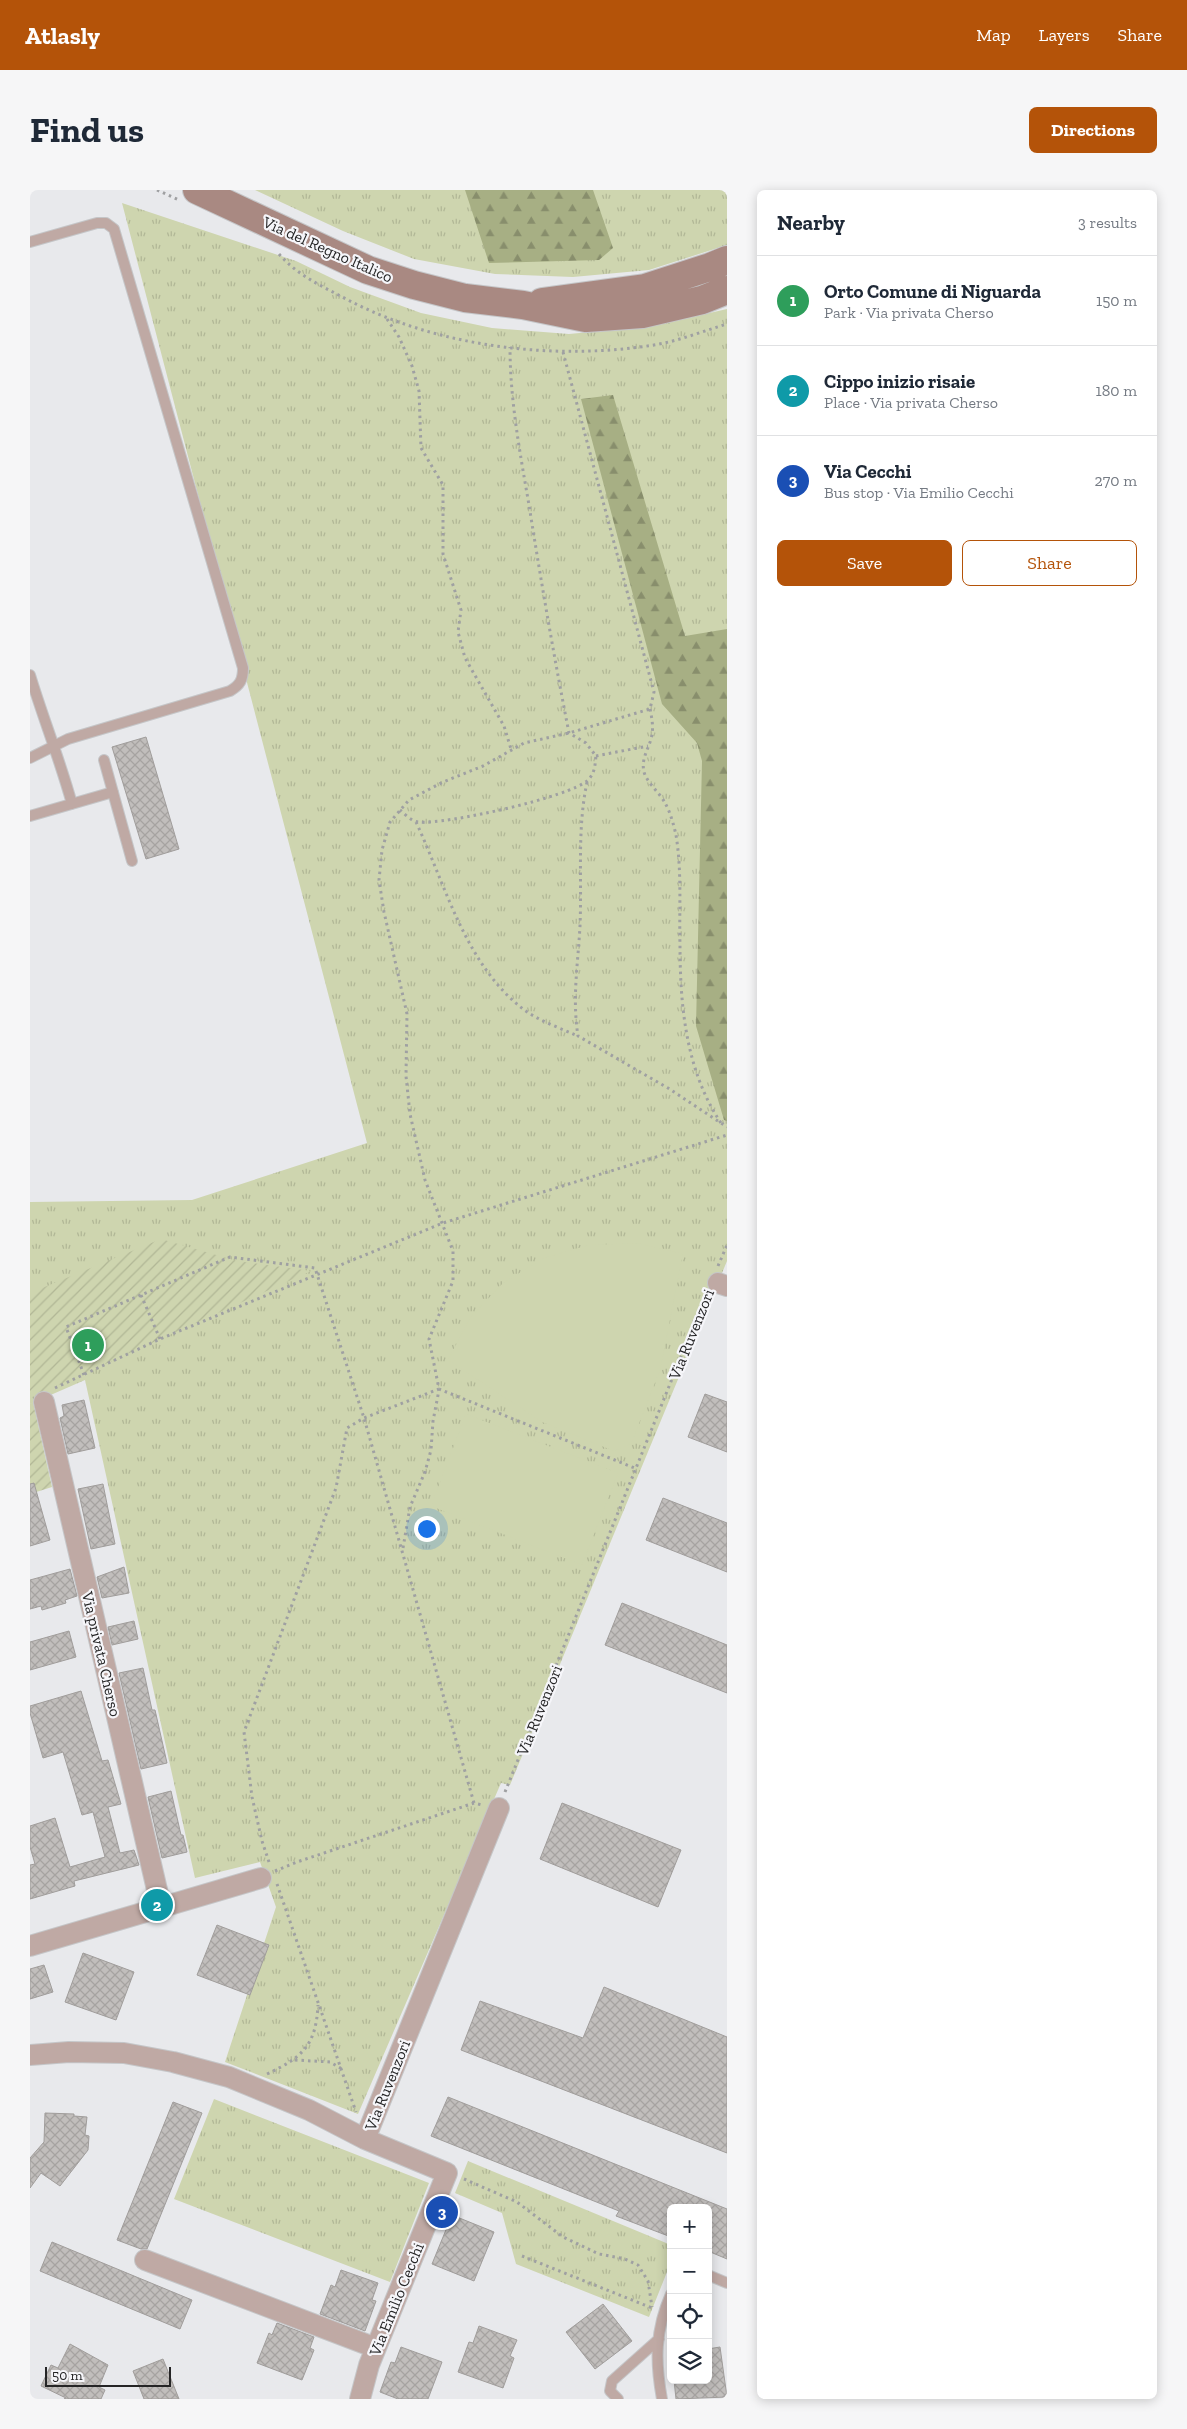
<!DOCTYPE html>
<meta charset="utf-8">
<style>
:root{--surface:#fff;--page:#f6f6f7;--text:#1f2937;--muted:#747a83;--line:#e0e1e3;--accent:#b45309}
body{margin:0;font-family:"Zilla Slab",serif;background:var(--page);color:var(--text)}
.controls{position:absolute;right:15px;bottom:15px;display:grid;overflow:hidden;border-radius:8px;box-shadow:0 2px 12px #0003}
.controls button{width:45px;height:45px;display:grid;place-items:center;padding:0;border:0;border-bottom:1px solid var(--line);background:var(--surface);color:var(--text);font:25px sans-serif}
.scale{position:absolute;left:15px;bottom:12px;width:126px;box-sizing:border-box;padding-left:5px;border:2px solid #252526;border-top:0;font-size:14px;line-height:18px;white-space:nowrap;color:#252526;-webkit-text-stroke:4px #f6f6fa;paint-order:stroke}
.you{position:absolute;left:396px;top:1338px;width:18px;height:18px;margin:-12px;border:4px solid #fff;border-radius:50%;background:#1a73e8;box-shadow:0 0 0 8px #1a73e833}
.badge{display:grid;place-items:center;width:32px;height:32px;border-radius:50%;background:var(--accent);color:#fff;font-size:16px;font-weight:700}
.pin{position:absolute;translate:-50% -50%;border:2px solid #fff;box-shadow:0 1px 5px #0006}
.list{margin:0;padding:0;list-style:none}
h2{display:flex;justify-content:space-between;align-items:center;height:65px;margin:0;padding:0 20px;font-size:21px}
h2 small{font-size:16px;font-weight:400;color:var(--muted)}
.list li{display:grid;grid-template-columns:32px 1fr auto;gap:15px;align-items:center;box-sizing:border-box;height:90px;padding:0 20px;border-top:1px solid var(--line)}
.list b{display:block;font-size:19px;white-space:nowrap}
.list p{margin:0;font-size:16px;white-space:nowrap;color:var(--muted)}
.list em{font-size:16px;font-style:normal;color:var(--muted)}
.actions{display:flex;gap:10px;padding:15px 20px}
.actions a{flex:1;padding:11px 0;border:1px solid var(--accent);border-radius:8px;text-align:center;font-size:18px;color:var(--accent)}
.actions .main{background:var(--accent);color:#fff}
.icon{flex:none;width:28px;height:28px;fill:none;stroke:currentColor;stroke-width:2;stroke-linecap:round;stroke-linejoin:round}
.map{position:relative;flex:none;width:697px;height:2209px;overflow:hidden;border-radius:8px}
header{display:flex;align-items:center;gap:30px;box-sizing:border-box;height:70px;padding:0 25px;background:var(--accent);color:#fff}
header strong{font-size:24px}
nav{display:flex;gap:28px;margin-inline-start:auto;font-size:18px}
.intro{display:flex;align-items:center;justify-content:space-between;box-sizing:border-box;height:120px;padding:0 30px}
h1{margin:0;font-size:35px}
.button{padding:12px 22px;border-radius:8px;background:var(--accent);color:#fff;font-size:18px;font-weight:700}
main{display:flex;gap:30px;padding:0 30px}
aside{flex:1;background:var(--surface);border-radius:8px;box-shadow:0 2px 12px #0003}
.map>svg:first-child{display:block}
.grass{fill:url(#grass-tufts)}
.forest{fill:url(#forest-firs)}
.garden{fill:url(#garden-furrows)}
.pitch{fill:#ced5af}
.building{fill:url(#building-cross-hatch);stroke:#a09d9b}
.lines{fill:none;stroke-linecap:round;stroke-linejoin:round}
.lane-casing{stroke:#c5c6c8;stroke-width:12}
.street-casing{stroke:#c5c6c8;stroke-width:22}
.secondary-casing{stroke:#c5c6c8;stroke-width:30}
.path{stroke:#9fa0a2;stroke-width:3;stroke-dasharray:2.5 4;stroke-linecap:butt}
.lane{stroke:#bfa9a4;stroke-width:10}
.street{stroke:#bfa9a4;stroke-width:20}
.secondary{stroke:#a98982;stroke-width:28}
.labels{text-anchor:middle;stroke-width:4.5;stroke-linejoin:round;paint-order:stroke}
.street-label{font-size:16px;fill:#252526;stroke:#f6f6fa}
</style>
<header>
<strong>Atlasly</strong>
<nav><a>Map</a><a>Layers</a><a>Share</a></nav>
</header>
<div class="intro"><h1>Find us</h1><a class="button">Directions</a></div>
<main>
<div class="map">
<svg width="697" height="2209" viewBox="0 0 697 2209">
<defs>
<pattern id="grass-tufts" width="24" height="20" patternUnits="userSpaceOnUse" patternTransform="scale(1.25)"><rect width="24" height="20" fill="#ced5af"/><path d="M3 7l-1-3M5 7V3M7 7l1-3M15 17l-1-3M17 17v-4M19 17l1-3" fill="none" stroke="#b1b796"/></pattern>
<pattern id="forest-firs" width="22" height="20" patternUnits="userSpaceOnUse" patternTransform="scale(1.25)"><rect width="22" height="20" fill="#a7af84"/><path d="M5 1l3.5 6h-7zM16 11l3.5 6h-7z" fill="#888e6c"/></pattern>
<pattern id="garden-furrows" width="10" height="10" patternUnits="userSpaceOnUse" patternTransform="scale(1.25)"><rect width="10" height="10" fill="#ced5af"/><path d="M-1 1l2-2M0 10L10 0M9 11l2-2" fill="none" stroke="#b1b796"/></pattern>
<pattern id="building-cross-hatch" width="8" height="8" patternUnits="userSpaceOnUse" patternTransform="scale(1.25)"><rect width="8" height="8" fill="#c1bebc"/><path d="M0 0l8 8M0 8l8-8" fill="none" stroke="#a6a3a1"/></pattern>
</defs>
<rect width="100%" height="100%" fill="#e8e9ec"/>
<path class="grass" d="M225,0H697V55L619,80L543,87L465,84L384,69L313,41Z
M92,13L266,71L320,97L391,123L462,138L539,144L623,136L697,119V1071L480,1595L471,1593L328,1924L195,1872L246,1717L230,1672L165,1688L55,1190L0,1214V1012L162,1010L337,953Z
M184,1909L399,1993L360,2092L144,2009Z
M438,1971L641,2055V2072L619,2127L486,2074L472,2023L425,2003Z"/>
<path class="forest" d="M435,0H563L583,58L569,70L459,73Z
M583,205L655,446L697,439V931L694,930L666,836L672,571L667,553L632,514L551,209Z"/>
<path class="garden" d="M131,1049L207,1071L281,1081L0,1208V1103Z
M3,1212L22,1297L0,1304V1214Z"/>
<path class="pitch" d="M607,1053L653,1064L630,1180L601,1254L584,1261L512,1232L418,1170L440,1128L473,1093L514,1068L559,1055Z
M436,1224L588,1283L552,1375L401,1316Z"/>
<path class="building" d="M116,547L149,659L116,669L82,557Z
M675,1204L697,1212V1262L658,1247Z
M54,1210L65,1258L38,1264L30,1228L34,1226L32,1215Z
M4,1293L20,1350L0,1356V1294Z
M73,1294L85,1354L61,1359L48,1299Z
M633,1308L697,1333V1382L616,1350Z
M94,1377L99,1403L72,1408L67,1387Z
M40,1379L47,1406L35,1410L36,1413L12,1420L11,1416L0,1419V1390Z
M592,1413L697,1455V1503L575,1455Z
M104,1431L108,1449L82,1455L78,1437Z
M39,1441L46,1467L0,1480V1452Z
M113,1478L122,1520H125L137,1573L111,1579L89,1483Z
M51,1501L72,1571L78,1570L91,1614L78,1617L90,1663L104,1660L109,1675L44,1691L45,1696L0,1709V1675L5,1674L0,1657V1636L25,1628L40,1677L75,1667L63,1622L52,1625L33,1562L13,1568L0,1523V1516Z
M141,1601L151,1645H153L157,1662L132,1668L118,1607Z
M532,1613L651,1660L628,1717L510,1669Z
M187,1735L239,1755L220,1805L167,1785Z
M53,1763L104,1782L86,1830L35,1812Z
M14,1775L23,1802L0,1809V1779Z
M574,1797L697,1847V1963L431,1860L450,1811L553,1848Z
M418,1907L697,2019V2069L678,2061V2018H641V2047L586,2026L589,2021L401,1946Z
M143,1912L172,1923L117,2059H111L87,2050Z
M15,1923L44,1924V1926L57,1927L55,1945L59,1946L58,1960L30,1996L11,1983L0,1998V1968L14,1952Z
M422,2025L464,2042L444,2091L402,2074Z
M22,2052L162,2110L150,2139L10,2081Z
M311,2080L348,2093L342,2110L346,2111L335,2141L290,2124L301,2095L305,2097Z
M573,2114L602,2151L565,2179L536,2142Z
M247,2133L284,2147L280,2158L284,2160L272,2190L227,2173L239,2143L242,2145Z
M449,2136L487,2150L480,2166L484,2168L473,2198L428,2182L439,2152L443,2153Z
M40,2154L78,2175L69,2197L75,2200L71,2209H34L36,2208L11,2196L21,2175L28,2178Z
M371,2157L412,2172L398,2209H368L350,2202L361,2172L365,2173Z
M690,2157L697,2207L646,2209L644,2190H678V2159Z
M133,2169L149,2209H114L103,2181Z"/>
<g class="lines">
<defs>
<path id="lane" d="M0,52L67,33H76L84,39L213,478C213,490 210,495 200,501L38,549L0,568
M0,485C13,528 30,570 42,614
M74,570L102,671
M0,626L83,602
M678,2085L697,2093
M588,2209L580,2201L582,2191L629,2149
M632,2209C625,2171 625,2140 641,2104"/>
<path id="street" d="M688,1093L697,1096
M14,1212L131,1717
M0,1756L231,1688
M0,1865L39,1862L94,1863L143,1872L199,1887L279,1920L335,1949L417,1983L339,2175L330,2209
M335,1949L469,1618
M115,2070L346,2158"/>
<path id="secondary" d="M167,0L338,80L384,95L435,108L493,115L556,128L612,124L672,110L697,100
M512,112L615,98L680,77L697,70"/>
</defs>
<use href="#lane" class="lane-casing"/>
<use href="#street" class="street-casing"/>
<use href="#secondary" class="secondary-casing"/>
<path class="path" d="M127,0L149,10
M249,64C268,86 292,96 318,110C409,157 523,171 624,155C649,151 673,141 697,134
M357,129L369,147L382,176L389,201L391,258L413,295V364L431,420L428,442L435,468L474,536L481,559
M533,162L624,502L620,519L539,543L494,553L453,576L413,592L379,610L360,632L352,660L349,690L354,722L377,824L376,886L380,924L395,990L423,1061V1091L399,1149L409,1199L607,1279
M620,519C622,529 624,538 621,549C618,560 611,569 614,582C617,593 630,603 635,613C640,621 644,636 646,645C652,682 649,719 650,755C650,816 656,881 691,933
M566,566L618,556
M557,592C547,640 552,687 550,736C548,774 542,808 548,846L638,898L697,937
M370,620C375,624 382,632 389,632C414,635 541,607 558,590C565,583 565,575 566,566L556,553L539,543C524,467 511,391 499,315C490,263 480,210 480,157
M386,632C416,696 435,774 493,819C509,831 530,838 548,846
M688,1076L697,1055
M111,1105L130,1149
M54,1185L36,1137L200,1067L285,1078L334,1228L444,1613
M25,1198L130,1149L413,1033L697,945
M373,1358L380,1317L395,1282L401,1260L403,1231L409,1200
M475,1602L676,1105
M239,1672L232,1651L222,1607L214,1542L306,1298L317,1238L334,1228L409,1199
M245,1681L267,1672L444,1613L452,1615
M247,1694L326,1922
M265,1870L300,1872L312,1879
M237,1884C273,1867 286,1855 288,1815
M434,1989L487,2012L533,2047L569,2064L595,2069L608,2075L618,2091L622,2117
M492,2066L622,2118"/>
<use href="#lane" class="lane"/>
<use href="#street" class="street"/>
<use href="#secondary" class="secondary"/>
</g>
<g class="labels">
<g class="street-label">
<text transform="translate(298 59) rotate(24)" y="6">Via del Regno Italico</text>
<text transform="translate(661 1144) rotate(-68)" y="6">Via Ruvenzori</text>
<text transform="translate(72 1464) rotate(77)" y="6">Via privata Cherso</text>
<text transform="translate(509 1520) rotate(-68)" y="6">Via Ruvenzori</text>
<text transform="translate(357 1895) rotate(-68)" y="6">Via Ruvenzori</text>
<text transform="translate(366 2109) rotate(-68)" y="6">Via Emilio Cecchi</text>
</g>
</g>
</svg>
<div class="controls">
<button>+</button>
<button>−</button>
<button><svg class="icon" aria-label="locate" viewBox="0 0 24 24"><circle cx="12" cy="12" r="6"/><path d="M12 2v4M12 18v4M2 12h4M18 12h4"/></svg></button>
<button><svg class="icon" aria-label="layers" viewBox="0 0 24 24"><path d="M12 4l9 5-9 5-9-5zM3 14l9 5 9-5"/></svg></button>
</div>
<div class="scale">50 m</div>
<div class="you"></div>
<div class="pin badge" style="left:58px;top:1155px;background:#2e9e5b">1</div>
<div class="pin badge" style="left:127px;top:1715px;background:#0f9aa8">2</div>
<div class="pin badge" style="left:412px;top:2022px;background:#1a4fb4">3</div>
</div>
<aside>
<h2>Nearby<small>3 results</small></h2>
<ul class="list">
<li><span class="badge" style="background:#2e9e5b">1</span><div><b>Orto Comune di Niguarda</b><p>Park · Via privata Cherso</p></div><em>150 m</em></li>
<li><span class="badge" style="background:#0f9aa8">2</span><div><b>Cippo inizio risaie</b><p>Place · Via privata Cherso</p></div><em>180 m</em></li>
<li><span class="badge" style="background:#1a4fb4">3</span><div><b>Via Cecchi</b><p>Bus stop · Via Emilio Cecchi</p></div><em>270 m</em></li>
</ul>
<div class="actions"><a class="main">Save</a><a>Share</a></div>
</aside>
</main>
